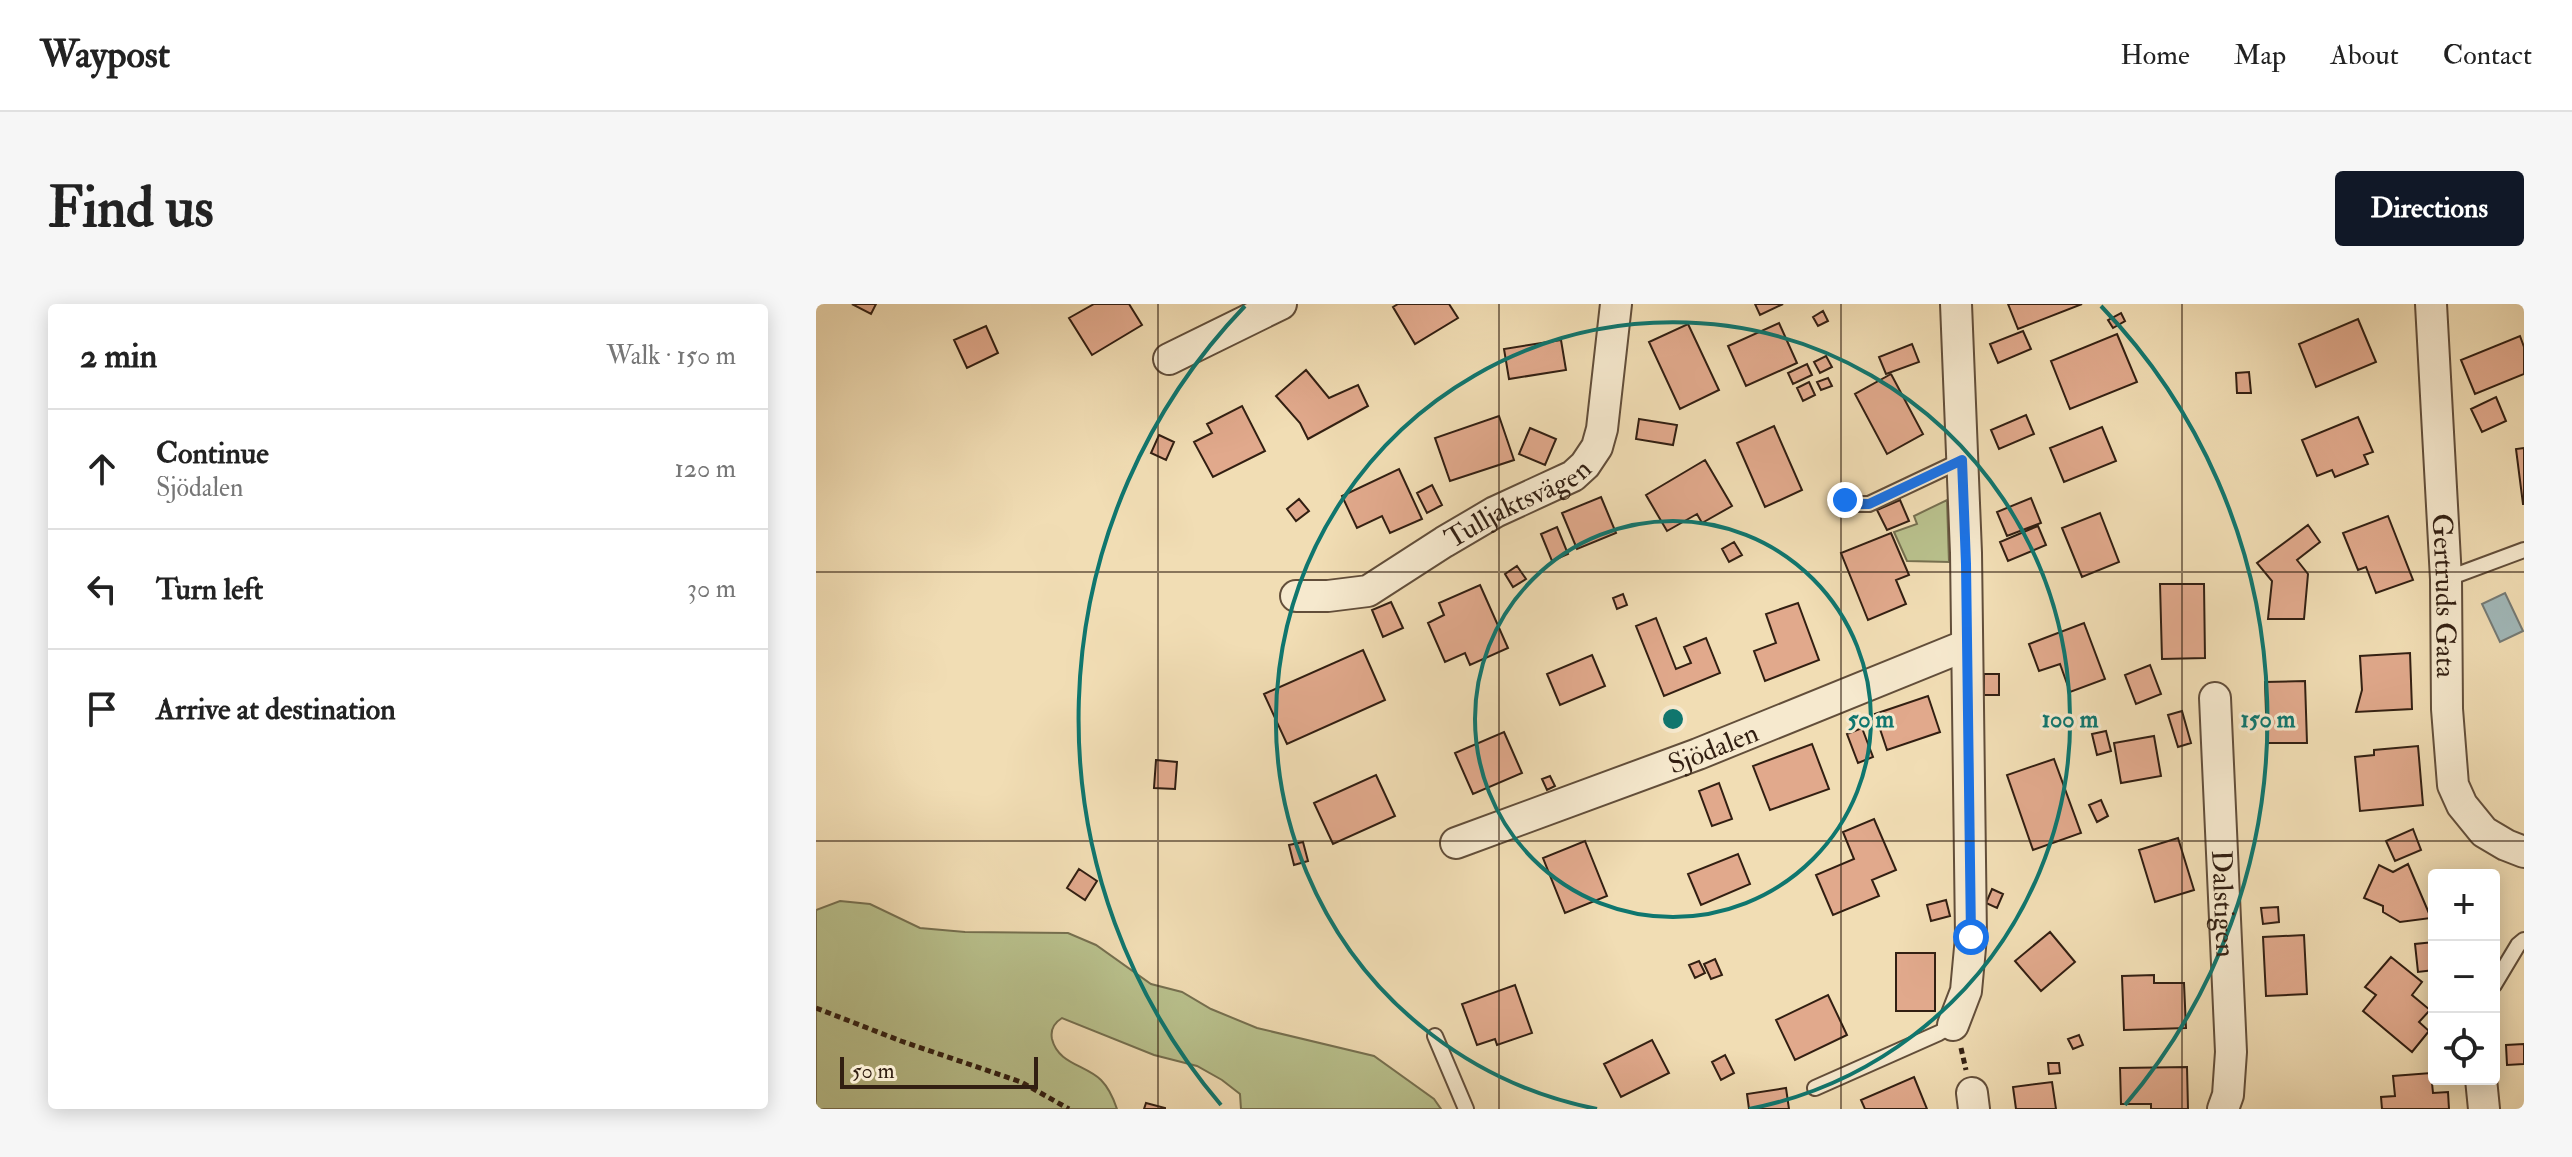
<!DOCTYPE html>
<meta charset="utf-8">
<style>
:root{--surface:#fff;--page:#f6f6f6;--text:#222;--muted:#767676;--line:#e0e0e0;--accent:#111827}
body{margin:0;font-family:"IM FELL Double Pica",serif;background:var(--page);color:var(--text)}
.controls{position:absolute;right:24px;bottom:24px;display:grid;overflow:hidden;border-radius:8px;box-shadow:0 4px 20px #0003}
.controls button{width:72px;height:72px;display:grid;place-items:center;padding:0;border:0;border-bottom:2px solid var(--line);background:var(--surface);color:var(--text);font:40px sans-serif}
.scale{position:absolute;left:24px;bottom:20px;width:198px;box-sizing:border-box;padding-left:8px;border:4px solid #321f12;border-top:0;font-size:22px;line-height:28px;white-space:nowrap;color:#321f12;-webkit-text-stroke:6px #f6e9ce;paint-order:stroke}
.stop{position:absolute;width:24px;height:24px;margin:-18px;border:6px solid #1a73e8;border-radius:50%;background:#fff}
.stop.end{background:#1a73e8;border-color:#fff;box-shadow:0 2px 8px #0008}
.list{margin:0;padding:0;list-style:none}
h2{display:flex;justify-content:space-between;align-items:center;height:104px;margin:0;padding:0 32px;font-size:34px}
h2 small{font-size:26px;font-weight:400;color:var(--muted)}
.list li{display:grid;grid-template-columns:52px 1fr auto;gap:24px;align-items:center;box-sizing:border-box;height:120px;padding:0 32px;border-top:2px solid var(--line)}
.list b{display:block;font-size:30px;white-space:nowrap}
.list p{margin:0;font-size:26px;white-space:nowrap;color:var(--muted)}
.list em{font-size:26px;font-style:normal;color:var(--muted)}
.icon{flex:none;width:44px;height:44px;fill:none;stroke:currentColor;stroke-width:2;stroke-linecap:round;stroke-linejoin:round}
.map{position:relative;flex:none;width:1708px;height:805px;overflow:hidden;border-radius:8px}
header{display:flex;align-items:center;gap:48px;box-sizing:border-box;height:112px;padding:0 40px;background:var(--surface);border-bottom:2px solid var(--line)}
header strong{font-size:38px}
nav{display:flex;gap:44px;margin-inline-start:auto;font-size:28px}
.intro{display:flex;align-items:center;justify-content:space-between;box-sizing:border-box;height:192px;padding:0 48px}
h1{margin:0;font-size:56px}
.button{padding:20px 36px;border-radius:8px;background:var(--accent);color:#fff;font-size:28px;font-weight:700}
main{display:flex;gap:48px;padding:0 48px}
aside{flex:1;background:var(--surface);border-radius:8px;box-shadow:0 4px 20px #0003}
.map>svg:first-child{display:block}
.green{fill:#b9c18d;stroke:#767050;stroke-width:2}
.water{fill:#a1b8b9;stroke:#757b76;stroke-width:2}
.building{fill:#e1a98c;stroke:#321f12;stroke-width:2}
.lines{fill:none;stroke-linecap:round;stroke-linejoin:round}
.lane-casing{stroke:#624e3a;stroke-width:18}
.street-casing{stroke:#624e3a;stroke-width:34}
.path{stroke:#321f12;stroke-width:5;stroke-dasharray:6 4;stroke-linecap:butt}
.lane{stroke:#f6e9ce;stroke-width:14}
.street{stroke:#f6e9ce;stroke-width:30}
.route{stroke:#1a73e8;stroke-width:10}
.grid{fill:none;stroke:#321f12;stroke-width:2;stroke-opacity:0.55}
.ring{fill:none;stroke:#0f766e;stroke-width:4}
.labels{text-anchor:middle;stroke-width:6;stroke-linejoin:round;paint-order:stroke}
.street-label{font-size:28px;fill:#321f12;stroke:#f6e9ce}
.centre{fill:#0f766e;stroke:#f6e9ce;stroke-width:4}
.ring-label{font-size:24px;text-anchor:middle;font-weight:bold;fill:#0f766e;stroke:#f6e9ce;stroke-width:6;stroke-linejoin:round;paint-order:stroke}
</style>
<header>
<strong>Waypost</strong>
<nav><a>Home</a><a>Map</a><a>About</a><a>Contact</a></nav>
</header>
<div class="intro"><h1>Find us</h1><a class="button">Directions</a></div>
<main>
<aside>
<h2>2 min<small>Walk · 150 m</small></h2>
<ul class="list">
<li><svg class="icon" aria-label="ahead" viewBox="0 0 24 24"><path d="M12 20V5M6 11l6-6 6 6"/></svg><div><b>Continue</b><p>Sjödalen</p></div><em>120 m</em></li>
<li><svg class="icon" aria-label="left" viewBox="0 0 24 24"><path d="M17 20v-9H6M10 6l-5 5 5 5"/></svg><div><b>Turn left</b></div><em>30 m</em></li>
<li><svg class="icon" aria-label="arrive" viewBox="0 0 24 24"><path d="M6 21V4h12l-3 4 3 4H6"/></svg><div><b>Arrive at destination</b></div></li>
</ul>
</aside>
<div class="map">
<svg width="1708" height="805" viewBox="0 0 1708 805">
<rect width="100%" height="100%" fill="#f1ddb4"/>
<filter id="stains"><feTurbulence type="fractalNoise" baseFrequency=".0025" numOctaves="4"/><feColorMatrix values="0 0 0 0 .2 0 0 0 0 .09 0 0 0 0 .02 0 0 0 .5 -.17"/></filter>
<radialGradient id="worn" r=".72"><stop offset=".6" stop-color="#630" stop-opacity="0"/><stop offset="1" stop-color="#630" stop-opacity=".3"/></radialGradient>
<path class="green" d="M1131,196L1133,258L1091,257L1078,228L1101,220L1098,212Z
M24,597L54,600L104,624L149,628L252,629L280,641L335,680L366,688L395,705L441,724L558,752L618,795L625,805H425L424,790L406,776L381,762L338,751L246,714C238,719 234,725 236,735C242,760 270,761 285,776C292,783 298,796 301,805H0V606Z"/>
<path class="water" d="M1689,289L1707,327L1684,338L1666,300Z"/>
<path class="building" d="M36,0H60L55,10Z
M278,0H313L326,21L276,51L253,14Z
M582,0H633L642,14L599,40L577,3Z
M939,0H967L944,11Z
M1192,0H1266L1202,25Z
M1007,7L1012,17L1002,22L997,13Z
M1305,9L1309,17L1297,24L1292,16Z
M1542,15L1560,58L1500,83L1483,40Z
M963,19L981,59L930,82L912,42Z
M872,20L903,86L864,105L833,38Z
M170,22L182,49L151,64L138,36Z
M1207,27L1215,45L1182,59L1174,40Z
M1301,30L1321,78L1254,105L1235,57Z
M1704,32L1708,43V70L1659,90L1645,56Z
M745,36L750,66L693,75L688,45Z
M1096,40L1103,58L1070,70L1063,53Z
M1010,52L1016,63L1004,69L998,58Z
M991,60L996,71L977,80L972,69Z
M490,66L513,94L542,81L552,102L492,135L484,119L460,92Z
M1433,68L1435,89H1421L1420,69Z
M1075,70L1107,130L1071,150L1039,90Z
M1012,74L1016,82L1005,86L1001,78Z
M993,78L999,91L987,97L981,84Z
M1680,93L1690,117L1666,128L1655,105Z
M426,102L449,147L397,173L378,138L396,129L391,120Z
M1210,111L1218,130L1183,145L1175,126Z
M683,112L698,156L634,177L619,134Z
M1542,113L1557,148L1548,151L1552,160L1519,173L1516,166L1501,172L1486,136Z
M823,115L861,121L857,141L820,135Z
M958,122L986,186L949,203L921,139Z
M1286,123L1300,157L1248,178L1234,144Z
M714,124L740,135L729,161L703,150Z
M343,131L358,138L350,156L335,149Z
M1708,144V200H1707L1700,145Z
M889,156L916,202L886,219L881,210L851,227L830,191Z
M583,165L606,215L574,229L566,212L541,224L526,192Z
M616,181L626,201L611,209L601,189Z
M785,193L800,229L761,245L746,209Z
M1215,194L1225,219L1191,232L1181,208Z
M483,195L493,207L480,217L471,205Z
M1084,196L1093,217L1071,226L1061,206Z
M1284,209L1303,258L1266,273L1246,224Z
M1572,212L1597,276L1560,289L1550,263L1542,266L1527,229Z
M1492,221L1504,238L1481,256L1492,270L1488,315H1452L1456,277L1441,259Z
M1222,222L1230,241L1192,257L1184,238Z
M741,223L752,250L736,257L725,230Z
M1075,229L1093,271L1080,276L1090,300L1052,316L1025,249Z
M918,238L926,251L913,258L906,245Z
M701,262L710,275L697,283L689,270Z
M1344,280H1388L1389,354L1346,355Z
M664,281L692,344L654,361L649,349L629,358L612,319L628,311L623,299Z
M807,290L811,301L801,305L797,294Z
M575,298L587,324L567,333L556,306Z
M982,299L1003,356L949,377L938,347L960,339L950,310Z
M840,314L860,365L875,359L868,343L890,334L904,369L848,392L820,322Z
M1268,319L1289,375L1254,388L1244,360L1223,367L1213,340Z
M547,346L569,396L471,440L448,390Z
M1594,349L1596,405L1540,408L1546,386L1544,352Z
M776,351L789,382L744,401L731,370Z
M1334,361L1345,390L1320,400L1309,371Z
M1168,370H1183V391H1168Z
M1489,377L1491,439H1451L1449,378Z
M1112,392L1124,428L1071,446L1059,410Z
M1366,407L1375,439L1362,443L1352,411Z
M1046,424L1057,453L1042,459L1031,430Z
M1290,427L1295,447L1281,451L1276,430Z
M688,428L706,469L657,490L639,449Z
M1338,432L1345,472L1305,479L1298,439Z
M996,440L1013,485L954,506L937,462Z
M1602,442L1607,501L1544,507L1539,453L1558,451V446Z
M1238,455L1265,529L1217,546L1191,471Z
M340,456L361,458L359,485L338,484Z
M560,471L579,512L517,540L498,499Z
M734,472L739,482L731,486L726,475Z
M903,479L916,515L896,522L883,487Z
M1285,496L1292,512L1281,518L1273,501Z
M1058,515L1080,566L1056,576L1063,592L1017,611L1000,571L1038,555L1027,528Z
M1597,525L1605,546L1579,557L1570,537Z
M1362,534L1378,586L1339,598L1323,546Z
M769,537L791,592L749,609L727,554Z
M487,538L492,557L478,561L473,541Z
M922,550L934,580L885,601L872,570Z
M1592,560L1615,614L1584,618L1567,608V602L1548,594L1563,561L1577,568Z
M263,565L281,577L269,596L251,584Z
M1176,585L1187,590L1181,604L1170,599Z
M1130,596L1134,612L1115,617L1111,601Z
M1462,603L1463,618L1447,620L1445,604Z
M1234,628L1259,658L1225,687L1199,657Z
M1488,631L1491,690L1450,692L1447,633Z
M1618,638V666L1602,668L1599,640Z
M1080,649H1119V707H1080Z
M1575,653L1606,678L1596,691L1614,706L1603,718L1613,727L1596,748L1547,707L1560,691L1549,683Z
M899,655L906,671L895,675L888,660Z
M883,657L889,669L879,674L873,661Z
M1338,671V679H1368L1370,724L1308,726L1306,672Z
M699,681L716,729L681,741L679,735L661,741L646,700Z
M1012,691L1031,731L979,756L960,716Z
M1263,731L1267,741L1257,745L1252,735Z
M836,736L853,769L805,793L788,760Z
M1708,740V760L1691,761L1690,741Z
M909,751L918,769L905,776L896,758Z
M1232,759H1243L1244,769L1233,770Z
M1371,763L1372,805H1335V800H1305L1304,764Z
M1615,769L1617,789L1632,788L1633,805H1566L1565,793L1579,792L1577,772Z
M1098,773L1111,805H1049L1045,796Z
M1236,778L1240,805H1200L1197,783Z
M970,784L973,805H933L931,790Z
M330,799L349,804V805H328Z"/>
<g class="lines">
<defs>
<path id="lane" d="M1029,196L1040,200H1053L1146,156
M1630,275L1708,246
M1678,681L1702,641L1708,636
M619,732L650,805
M999,784L1123,729L1137,721"/>
<g id="street">
<path id="s1" d="M1615,0L1630,275L1631,405L1637,481L1646,501L1668,528L1690,541L1708,548"/>
<path d="M353,55L465,0"/>
<path id="s2" d="M480,292H512L552,287L628,238L679,208L757,172L769,161L781,143L786,125L800,0"/>
<path id="s3" d="M1399,394L1415,748L1412,791L1407,805"/>
<path id="s4" d="M640,539L882,450L1151,341"/>
<path d="M1137,721L1150,687L1155,633L1150,249L1140,0"/>
<path d="M1665,775L1668,805"/>
<path d="M1156,789L1158,805"/>
</g>
</defs>
<use href="#lane" class="lane-casing"/>
<use href="#street" class="street-casing"/>
<path class="path" d="M0,704L85,737L205,778L253,805
M1145,744L1150,766"/>
<use href="#lane" class="lane"/>
<use href="#street" class="street"/>
</g>
<g class="lines">
<path class="route" d="M1029,196L1040,200H1053L1146,156L1150,260L1155,633"/>
</g>
<path class="grid" d="M342,0V805M683,0V805M1025,0V805M1366,0V805M0,268H1708M0,537H1708"/>
<g class="ring">
<circle cx="857" cy="415" r="198"/>
<path d="M781 805A397 397 0 1 1 933 805"/>
<path d="M405 801A595 595 0 0 1 429 2M1285 2A595 595 0 0 1 1309 801"/>
</g>
<g class="labels">
<g class="street-label">
<text dy="10" stroke="none"><textPath href="#s2" startOffset="246">Tulljaktsvägen</textPath></text>
<text dy="10" stroke="none"><textPath href="#s1" startOffset="292">Gertruds Gata</textPath></text>
<text dy="10" stroke="none"><textPath href="#s4" startOffset="274">Sjödalen</textPath></text>
<text dy="10" stroke="none"><textPath href="#s3" startOffset="206">Dalstigen</textPath></text>
</g>
</g>
<circle cx="857" cy="415" r="12" class="centre"/>
<g class="ring-label">
<text x="1055" y="423">50 m</text>
<text x="1254" y="423">100 m</text>
<text x="1452" y="423">150 m</text>
</g>
<rect width="100%" height="100%" filter="url(#stains)"/>
<rect width="100%" height="100%" fill="url(#worn)"/>
</svg>
<div class="controls">
<button>+</button>
<button>−</button>
<button><svg class="icon" aria-label="locate" viewBox="0 0 24 24"><circle cx="12" cy="12" r="6"/><path d="M12 2v4M12 18v4M2 12h4M18 12h4"/></svg></button>
</div>
<div class="scale">50 m</div>
<div class="stop" style="left:1155px;top:633px"></div>
<div class="stop end" style="left:1029px;top:196px"></div>
</div>
</main>
